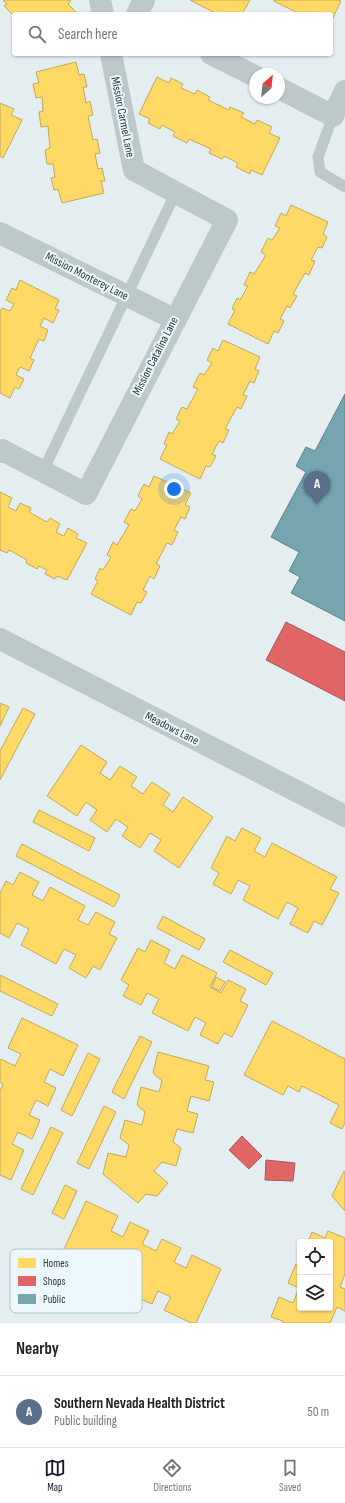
<!DOCTYPE html>
<style>
:root{--surface:#fff;--page:#f2f2f2;--text:#222;--muted:#767676;--line:#e0e0e0;--accent:#111827}
body{margin:0;font-family:"Sofia Sans Condensed",sans-serif;background:var(--page);color:var(--text)}
.controls{position:absolute;right:12px;bottom:12px;display:grid;overflow:hidden;border-radius:4px;box-shadow:0 1px 3px #0004}
.controls button{width:36px;height:36px;display:grid;place-items:center;padding:0;border:0;border-bottom:1px solid var(--line);background:var(--surface);color:var(--text);font:20px sans-serif}
.compass{position:absolute;left:249px;top:68px;width:36px;height:36px;border-radius:50%;background:var(--surface);box-shadow:0 1px 3px #0004;rotate:27deg}
.you{position:absolute;left:174px;top:489px;width:14px;height:14px;margin:-10px;border:3px solid #fff;border-radius:50%;background:#1a73e8;box-shadow:0 0 0 6px #1a73e833}
.badge{display:grid;place-items:center;width:26px;height:26px;border-radius:50%;background:var(--accent);color:#fff;font-size:13px;font-weight:700}
.pin{position:absolute;translate:-50% -33px;filter:drop-shadow(0 1px 2px #0008)}
.pin::after{content:'';position:absolute;top:21px;width:14px;height:12px;background:inherit;clip-path:polygon(0 0,100% 0,50% 100%)}
.list{margin:0;padding:0;list-style:none}
h2{display:flex;justify-content:space-between;align-items:center;height:52px;margin:0;padding:0 16px;font-size:17px}
h2 small{font-size:13px;font-weight:400;color:var(--muted)}
.list li{display:grid;grid-template-columns:26px 1fr auto;gap:12px;align-items:center;box-sizing:border-box;height:72px;padding:0 16px;border-top:1px solid var(--line)}
.list b{display:block;font-size:15px;white-space:nowrap}
.list p{margin:0;font-size:13px;white-space:nowrap;color:var(--muted)}
.list em{font-size:13px;font-style:normal;color:var(--muted)}
.icon{flex:none;width:22px;height:22px;fill:none;stroke:currentColor;stroke-width:2;stroke-linecap:round;stroke-linejoin:round}
.map{position:relative;flex:none;width:345px;height:1323px;overflow:hidden}
.search{position:absolute;background:var(--surface);box-shadow:0 1px 3px #0004;left:12px;right:12px;top:12px;height:44px;display:flex;align-items:center;gap:10px;box-sizing:border-box;padding:0 14px;border-radius:4px;color:var(--muted);font-size:15px}
.sheet{height:124px;background:var(--surface)}
nav{display:flex;justify-content:space-around;align-items:center;box-sizing:border-box;height:56px;border-top:1px solid var(--line);background:var(--surface);font-size:11px;color:var(--muted)}
nav a{display:grid;justify-items:center;gap:2px}
nav .on{color:var(--accent)}
.map>svg:first-child{display:block}
.homes{fill:#ffd966;stroke:#bfaa59}
.shops{fill:#e06666;stroke:#a95959}
.public{fill:#76a5af;stroke:#5f858c}
.lines{fill:none;stroke-linecap:round;stroke-linejoin:round}
.service{stroke:#bcc8ca;stroke-width:11}
.minor{stroke:#bcc8ca;stroke-width:22}
.tertiary{stroke:#bcc8ca;stroke-width:22}
.labels{text-anchor:middle;stroke-width:4;stroke-linejoin:round;paint-order:stroke}
.street-label{font-size:12px;fill:#2a3b3b;stroke:#ecf8fc}
.key{fill:#ecf8fc;stroke:#b2bfc2;stroke-width:1}
.key-label{font-size:11px;fill:#2a3b3b}
</style>
<div class="map">
<svg width="345" height="1323" viewBox="0 0 345 1323">
<rect width="100%" height="100%" fill="#e4edf0"/>
<path class="homes" d="M3,0H71L68,4L77,13H18L14,14V16L4,6L7,4Z
M190,0H250L242,14H217Z
M274,0H338L341,1L331,22V14H300L274,1Z
M76,62L79,75L84,74L87,87H83L86,103L90,101L93,115L88,116L93,140L97,139L100,153L95,154L98,169L102,168L105,181H101L104,193L62,203L58,189L54,190L51,178L55,177L53,164H47L45,150L50,148L48,126L41,127L39,112L43,111L42,97L36,98L33,84L39,83L36,72Z
M157,77L169,83L171,78L183,84L181,88L195,94L197,90L210,97L208,100L229,110L230,107L244,113L241,117L255,124L257,120L272,127L269,133L280,138L262,175L251,170L250,174L236,167L238,163L224,156L222,159L209,153L211,149L189,139L187,143L173,136L175,132L162,125L160,129L148,123L150,119L139,114Z
M0,103L14,109L11,115L22,120L3,158L0,156Z
M291,205L328,222L323,234L327,237L322,248L318,247L311,260L315,261L309,275L305,273L293,294L297,296L290,308L287,306L280,319L284,321L278,333L274,331L268,344L228,324L235,310L232,309L237,298L240,300L248,286L244,285L250,272L254,274L266,255L261,252L268,238L272,240L280,228L275,226L281,213L286,216Z
M20,280L59,300L55,309L59,310L53,323L44,318L40,326L48,330L44,341L39,339L30,358L34,360L29,371L20,367L16,375L24,379L19,389L15,387L10,398L0,393V312L2,308L10,311L14,304L6,300L12,288L16,290Z
M223,340L260,357L255,369L259,371L254,383L250,381L243,395L247,396L241,409L237,407L225,429L229,430L223,443L219,441L212,454L216,456L210,467L206,466L200,479L160,459L167,445L164,444L169,432L172,434L180,421L176,419L182,407L187,409L198,389L193,387L200,373L204,375L212,363L207,360L213,348L218,351Z
M154,476L191,493L185,505L190,507L185,519L181,517L174,530L178,532L172,545L167,543L156,564L160,566L154,579L150,576L143,590L147,592L141,603L137,602L131,615L91,594L98,581L95,579L100,568L103,570L111,557L107,555L113,542L117,545L129,525L124,522L131,509L135,511L142,499L138,496L144,484L149,487Z
M0,492L12,498L8,507L16,511L20,503L31,508L29,512L47,522L50,518L60,524L56,532L64,536L68,528L78,534L76,538L87,543L67,580L57,576L55,579L45,574L47,570L39,566L37,569L26,563L27,560L9,550L7,553L0,550Z
M0,703L9,707L0,726Z
M23,708L35,714L0,780V751Z
M81,745L107,762L100,773L110,780L120,766L137,777L131,786L143,794L152,782L170,794L163,805L173,812L183,797L213,817L179,868L154,851L161,840L150,833L140,848L122,836L128,827L116,819L107,832L90,820L97,810L86,802L77,816L47,796Z
M39,810L95,838L89,851L33,822Z
M242,828L261,838L254,851L265,857L272,843L337,877L330,889L339,893L322,925L314,921L308,933L290,924L298,908L287,902L278,919L243,900L250,886L238,880L231,894L213,884L219,873L211,868L227,836L235,841Z
M22,844L120,895L114,907L16,856Z
M20,872L39,882L32,895L43,901L50,887L85,906L78,920L88,925L96,912L115,922L109,934L117,938L100,970L93,966L86,978L69,968L76,955L64,949L56,964L21,945L29,929L17,923L9,938L0,933V893L6,881L13,885Z
M163,916L205,939L199,950L157,928Z
M151,940L170,950L164,963L175,969L182,955L217,973L210,987L221,993L228,980L246,989L240,1001L248,1005L232,1037L224,1033L218,1044L200,1035L206,1023L195,1017L188,1031L152,1013L159,999L147,993L141,1005L123,996L129,985L121,980L138,948L145,952Z
M230,950L273,973L266,985L223,962Z
M0,975L58,1004L52,1016L0,991Z
M216,977L225,982L220,991L212,987Z
M22,1018L78,1045L63,1076L50,1069L44,1082L56,1088L48,1106L36,1100L29,1115L40,1120L32,1139L18,1132L12,1144L24,1150L11,1180L0,1175V1091L3,1084L0,1082V1060L1,1059L15,1066L21,1054L8,1048Z
M272,1021L345,1059V1123L342,1129L330,1123L339,1105L302,1086L299,1092L288,1086L283,1095L244,1075Z
M140,1036L152,1042L124,1099L112,1092Z
M158,1052L209,1066L205,1080L214,1082L209,1101L191,1096L187,1111L198,1114L193,1133L177,1129L173,1142L181,1148L176,1166L162,1162L154,1171L168,1183L157,1196L146,1194L138,1203L103,1174L108,1153L126,1157L129,1145L120,1138L125,1120L142,1125L145,1112L137,1105L141,1087L159,1092L162,1081L153,1073Z
M88,1053L100,1059L72,1116L61,1110Z
M104,1106L116,1112L89,1169L77,1163Z
M51,1127L63,1133L33,1195L21,1189Z
M344,1171L345,1172V1211L332,1196Z
M65,1185L77,1191L64,1219L52,1213Z
M86,1201L118,1216L111,1231L123,1237L130,1222L149,1231L142,1244L156,1251L162,1239L181,1248L174,1262L186,1268L192,1255L221,1269L196,1323H191L164,1310L171,1297L158,1291L152,1304L134,1296L139,1283L125,1276L119,1288L101,1279L108,1265L96,1259L90,1272L60,1258Z
M328,1231L345,1238V1274L340,1287L345,1289V1311L337,1307L330,1323H283V1321L271,1317L279,1297L293,1303L299,1288L288,1283L296,1264L300,1266V1308H330V1242H308L312,1232L325,1238Z"/>
<path class="shops" d="M286,622L345,652V701L266,660Z
M242,1136L262,1156L249,1169L229,1150Z
M266,1160L295,1163L293,1181L265,1180Z"/>
<path class="public" d="M345,394V621L291,593L300,577L289,571L299,552L271,537L306,472L296,466L306,447L315,451Z"/>
<g class="lines">
<path class="service" d="M333,116L318,157L320,172L345,187
M43,471L176,192"/>
<path class="minor" d="M100,0L103,14
M137,14L144,0
M211,54L255,76
M279,88L333,116L345,91
M0,233L174,319
M0,452L2,450L86,494L227,220L134,170L111,54"/>
<path class="tertiary" d="M0,639L345,816"/>
</g>
<g class="labels">
<g class="street-label">
<text transform="translate(123 117) rotate(79)" y="4">Mission Carmel Lane</text>
<text transform="translate(87 276) rotate(27)" y="4">Mission Monterey Lane</text>
<text transform="translate(155 356) rotate(-63)" y="4">Mission Catalina Lane</text>
<text transform="translate(172 728) rotate(27)" y="4">Meadows Lane</text>
</g>
</g>
<rect x="10" y="1249" width="132" height="64" rx="6" class="key"/>
<rect x="18" y="1258" width="18" height="10" fill="#ffd966"/>
<rect x="18" y="1276" width="18" height="10" fill="#e06666"/>
<rect x="18" y="1294" width="18" height="10" fill="#76a5af"/>
<g class="key-label">
<text x="43" y="1267">Homes</text>
<text x="43" y="1285">Shops</text>
<text x="43" y="1303">Public</text>
</g>
</svg>
<div class="controls">
<button><svg class="icon" aria-label="locate" viewBox="0 0 24 24"><circle cx="12" cy="12" r="6"/><path d="M12 2v4M12 18v4M2 12h4M18 12h4"/></svg></button>
<button><svg class="icon" aria-label="layers" viewBox="0 0 24 24"><path d="M12 4l9 5-9 5-9-5zM3 14l9 5 9-5"/></svg></button>
</div>
<svg class="compass" viewBox="-18 -18 36 36"><path d="M0-13l5 13h-10z" fill="#e53935"/><path d="M0 13l5-13h-10z" fill="#767676"/></svg>
<div class="you"></div>
<div class="pin badge" style="left:317px;top:504px;background:#5c6f8a">A</div>
<div class="search"><svg class="icon" aria-label="search" viewBox="0 0 24 24"><circle cx="10" cy="10" r="6"/><path d="M15 15l6 6"/></svg>Search here</div>
</div>
<section class="sheet">
<h2>Nearby<small></small></h2>
<ul class="list">
<li><span class="badge" style="background:#5c6f8a">A</span><div><b>Southern Nevada Health District</b><p>Public building</p></div><em>50 m</em></li>
</ul>
</section>
<nav>
<a class="on"><svg class="icon" aria-label="map" viewBox="0 0 24 24"><path d="M3 6l6-2 6 2 6-2v14l-6 2-6-2-6 2zM9 4v14M15 6v14"/></svg>Map</a>
<a><svg class="icon" aria-label="directions" viewBox="0 0 24 24"><path d="M12 3l9 9-9 9-9-9zM9 14v-3h6M13 9l2 2-2 2"/></svg>Directions</a>
<a><svg class="icon" aria-label="saved" viewBox="0 0 24 24"><path d="M7 4h10v16l-5-4-5 4z"/></svg>Saved</a>
</nav>
